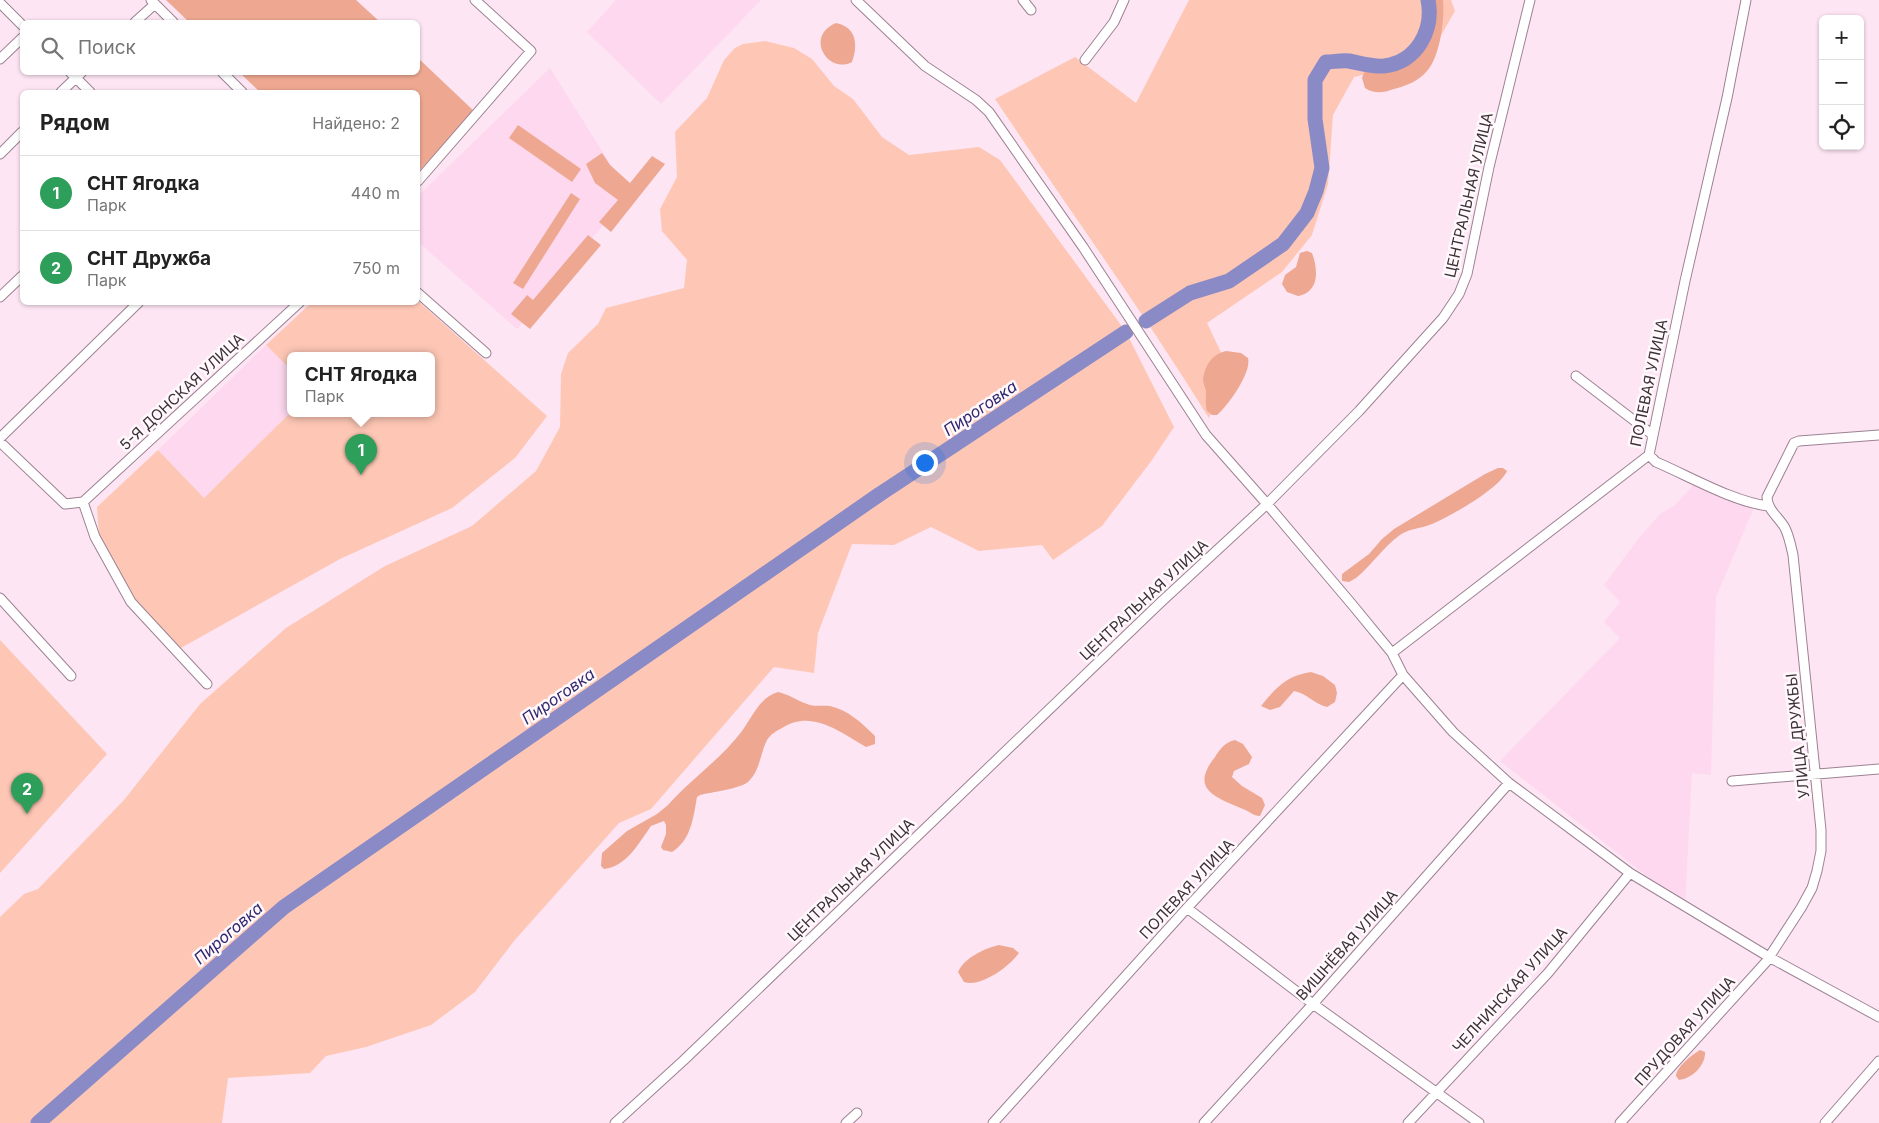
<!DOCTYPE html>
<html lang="ru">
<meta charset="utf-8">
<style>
:root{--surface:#fff;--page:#f2f2f2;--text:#222;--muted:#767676;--line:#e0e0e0;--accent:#db2777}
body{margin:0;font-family:Inter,sans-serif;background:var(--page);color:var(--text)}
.controls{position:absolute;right:15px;top:15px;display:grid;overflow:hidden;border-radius:8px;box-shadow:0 1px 4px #0004}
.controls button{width:45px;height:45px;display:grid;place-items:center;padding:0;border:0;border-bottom:1px solid var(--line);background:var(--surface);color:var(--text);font:25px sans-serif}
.you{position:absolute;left:924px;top:462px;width:18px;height:18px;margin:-12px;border:4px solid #fff;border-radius:50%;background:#1a73e8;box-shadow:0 0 0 8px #1a73e833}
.badge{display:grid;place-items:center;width:32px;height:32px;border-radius:50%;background:var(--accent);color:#fff;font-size:16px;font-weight:700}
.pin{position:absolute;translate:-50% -41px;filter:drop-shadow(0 1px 2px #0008)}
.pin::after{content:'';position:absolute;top:26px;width:18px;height:15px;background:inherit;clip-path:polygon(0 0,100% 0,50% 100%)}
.popup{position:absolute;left:287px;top:352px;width:148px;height:65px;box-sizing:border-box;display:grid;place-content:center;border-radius:8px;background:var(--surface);filter:drop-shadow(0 1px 4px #0005);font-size:16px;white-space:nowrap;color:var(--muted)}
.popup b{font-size:19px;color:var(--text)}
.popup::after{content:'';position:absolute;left:50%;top:100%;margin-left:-10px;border:10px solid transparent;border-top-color:var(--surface)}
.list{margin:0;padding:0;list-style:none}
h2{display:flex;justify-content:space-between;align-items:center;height:65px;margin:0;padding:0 20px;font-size:21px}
h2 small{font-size:16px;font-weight:400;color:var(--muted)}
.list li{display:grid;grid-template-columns:32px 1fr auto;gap:15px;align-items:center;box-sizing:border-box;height:75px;padding:0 20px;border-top:1px solid var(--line)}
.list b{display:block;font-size:19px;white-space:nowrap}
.list p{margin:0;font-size:16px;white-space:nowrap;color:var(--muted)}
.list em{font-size:16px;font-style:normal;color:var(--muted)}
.icon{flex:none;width:28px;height:28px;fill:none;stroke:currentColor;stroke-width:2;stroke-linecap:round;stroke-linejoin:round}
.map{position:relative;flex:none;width:1879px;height:1123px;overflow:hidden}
.search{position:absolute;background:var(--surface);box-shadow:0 1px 4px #0004;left:20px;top:20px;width:400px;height:55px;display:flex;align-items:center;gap:12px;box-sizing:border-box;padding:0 18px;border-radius:8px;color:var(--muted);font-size:19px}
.panel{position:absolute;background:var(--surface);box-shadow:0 1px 4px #0004;left:20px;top:90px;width:400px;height:215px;border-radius:8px}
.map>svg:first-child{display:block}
.built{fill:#fdd8ef}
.green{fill:#fec7b5}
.forest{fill:#eea891}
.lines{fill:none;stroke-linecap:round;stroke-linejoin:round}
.river{stroke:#898ac6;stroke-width:15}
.street-casing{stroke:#9c8292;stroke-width:11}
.street{stroke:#fff;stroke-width:9}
.labels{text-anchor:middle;stroke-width:5;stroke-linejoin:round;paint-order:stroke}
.street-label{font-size:15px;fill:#3d3138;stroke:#fff9fc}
.water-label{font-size:16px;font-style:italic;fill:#302870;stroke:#fff9fc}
</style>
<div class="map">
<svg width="1879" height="1123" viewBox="0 0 1879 1123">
<rect width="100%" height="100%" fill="#fde5f4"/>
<path class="built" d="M616,0H761L661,104L587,32Z
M550,68L629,194L517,329L418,242V196Z
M266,345L291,370V412L204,498L158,450Z
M1695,483L1753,510L1716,597L1711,775L1692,773L1685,906L1500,761L1620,638L1604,622L1620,602L1604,585L1639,538L1660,514L1675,505Z"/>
<path class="green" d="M1189,0H1451L1455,11L1427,60L1354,77L1333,115L1328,184L1312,235L1282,272L1207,323L1229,369L1209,418C1141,309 1066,205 995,99L1075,57L1136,103Z
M765,41L794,48L812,59L834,86L853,99L882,137L909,155L979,147L1000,160L1126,332L1174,427L1152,460L1102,526L1053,560L1042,545L979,551L931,527L894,545L852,544L818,633L814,673L774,667L651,809L619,823L514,941L475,992L431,1025L366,1047L326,1056L310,1073L228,1078L222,1123H0V917L24,894L38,889L124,800L200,704L286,628L385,566L472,526L536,471L560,427L561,374L568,353L598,324L606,308L684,288L687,260L662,231L660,209L677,177L675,132L707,98L724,60L735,48L743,44Z
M418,301L547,416L515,458L452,508L340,559L179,649L132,595L99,537L97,507L158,450L204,498L291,412V414H431V356H291V370L266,345L311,303L418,302Z
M0,640L107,754L0,873Z"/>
<path class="forest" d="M166,0H356L380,22H189Z
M1433,0H1443C1445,18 1440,57 1427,71C1419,81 1406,86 1394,89C1383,93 1374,94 1365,88L1362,78C1372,50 1385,69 1400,66C1412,65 1429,34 1432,23C1434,16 1434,8 1433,0Z
M836,23C857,27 858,45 852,62C828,75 804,36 836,23Z
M418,58L475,112L418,172V92H260L240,73L418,72Z
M518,125L581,169L572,182L509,138Z
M602,153L610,165L630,183L652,156L665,164L611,232L599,222L618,200L595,183L586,164Z
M571,193L580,199L523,289L513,283Z
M588,235L601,245L530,329L511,314L527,295L533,300Z
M1307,251L1312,253C1318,269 1320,292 1298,296L1287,292L1282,284L1285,275L1296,267L1300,253Z
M1226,351L1241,353L1248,358C1252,372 1228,406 1217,415H1212L1207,411C1205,404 1206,398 1206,391C1205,387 1203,383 1203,379C1205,365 1212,354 1226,351Z
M1498,468H1503L1507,471C1499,489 1451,516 1432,524C1421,529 1410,528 1400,535C1383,547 1372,565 1356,578L1349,582L1342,581V574L1369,554L1382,539L1394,529L1485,474Z
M1311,672L1323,676L1335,685L1337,693L1335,702L1327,707C1314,704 1307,693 1294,691L1280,707L1270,710L1261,706C1275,688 1288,675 1311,672Z
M778,692C788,694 796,700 807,704C814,707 822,705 830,706C848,710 862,723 875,736V744L866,747C840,732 811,709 782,728C776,731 771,734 767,740C760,754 760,771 748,782C739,789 712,792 700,795L697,797C693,819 691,840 672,852L663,850L661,847L666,834V825L664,821L651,826C639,843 626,867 604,869L601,866L602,853L627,831L657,814L668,805C691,779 721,759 742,731C752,717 760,697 778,692Z
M1235,740L1243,744L1252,757L1249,764L1234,771L1232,777L1242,786L1262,798L1265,805L1260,816C1253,816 1249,811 1243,809C1216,797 1189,790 1215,757C1220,749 1225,742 1235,740Z
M999,945L1013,948L1019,953C1010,966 981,988 964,982L958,972C964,958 985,948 999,945Z
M1700,1050L1705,1052C1706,1065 1692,1079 1679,1080L1676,1076C1677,1066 1692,1055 1700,1050Z"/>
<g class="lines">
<path class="river" d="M1146,321L1190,293L1229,281L1283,244L1307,213L1316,191L1322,168L1315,119V80L1326,62C1333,62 1342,60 1349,61C1360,63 1373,67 1384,66C1417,62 1434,30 1428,0
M38,1123L284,907L880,494L1126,332"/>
<defs>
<path id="street" d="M151,0L173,22
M856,0L925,66L976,100L989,112L1083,247L1206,435L1267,504L1350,602L1392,653L1403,675L1453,732L1509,783L1630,873L1769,957L1879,1017
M1023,0L1031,10
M0,3L22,25
M135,22L155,4
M0,59L22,38
M1085,60L1114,22L1124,0
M70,72L90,92
M222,72L242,92
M61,92L82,72
M0,154L22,132
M418,181L531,51L475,0
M418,293L486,353
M0,297L22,276
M1576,376L1653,435
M0,438L139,302
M0,442L65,504L83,502L95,537L131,602L207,684
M1649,455L1656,462C1689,476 1734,502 1768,506
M83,502L300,302
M0,598L71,676
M1392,653L1649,455L1685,281L1727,98L1746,0
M1732,781L1879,769
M1187,908L1313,1004L1479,1123
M615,1123L684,1060L1160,603L1267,504L1359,411L1443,318L1459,294L1467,274L1489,167L1530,0
M846,1123L857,1113
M993,1123L1187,908L1403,675
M1204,1123L1313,1004L1509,783
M1408,1123L1548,973L1630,873
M1620,1123L1766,962L1801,908L1812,888L1817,871L1821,851V830L1793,555C1791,546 1789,536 1785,528C1779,517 1767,510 1767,497L1794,443L1799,441L1879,435
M1825,1123L1879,1061"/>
</defs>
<use href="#street" class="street-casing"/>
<use href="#street" class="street"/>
</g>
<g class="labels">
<g class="street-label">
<text transform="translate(1469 195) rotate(-77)" y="5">ЦЕНТРАЛЬНАЯ УЛИЦА</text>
<text transform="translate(1649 383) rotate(-78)" y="5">ПОЛЕВАЯ УЛИЦА</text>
<text transform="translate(182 392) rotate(-43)" y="5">5-Я ДОНСКАЯ УЛИЦА</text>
<text transform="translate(1144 600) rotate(-43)" y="5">ЦЕНТРАЛЬНАЯ УЛИЦА</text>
<text transform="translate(1798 736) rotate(-96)" y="5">УЛИЦА ДРУЖБЫ</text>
<text transform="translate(851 880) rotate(-44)" y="5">ЦЕНТРАЛЬНАЯ УЛИЦА</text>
<text transform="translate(1187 889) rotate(-47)" y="5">ПОЛЕВАЯ УЛИЦА</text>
<text transform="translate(1347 945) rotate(-48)" y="5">ВИШНЁВАЯ УЛИЦА</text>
<text transform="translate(1510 990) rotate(-48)" y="5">ЧЕЛНИНСКАЯ УЛИЦА</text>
<text transform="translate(1685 1031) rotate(-48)" y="5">ПРУДОВАЯ УЛИЦА</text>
</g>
<g class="water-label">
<text transform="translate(980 408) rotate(-34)" y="6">Пироговка</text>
<text transform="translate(558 696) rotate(-35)" y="6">Пироговка</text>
<text transform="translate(228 933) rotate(-41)" y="6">Пироговка</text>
</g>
</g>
</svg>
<div class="controls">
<button>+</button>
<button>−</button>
<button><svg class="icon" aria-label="locate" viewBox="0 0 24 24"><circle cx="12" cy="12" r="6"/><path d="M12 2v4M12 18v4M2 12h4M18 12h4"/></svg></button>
</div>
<div class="you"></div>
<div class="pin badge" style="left:361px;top:475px;background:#2e9e5b">1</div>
<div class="popup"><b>СНТ Ягодка</b>Парк</div>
<div class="pin badge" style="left:27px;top:814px;background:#2e9e5b">2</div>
<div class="search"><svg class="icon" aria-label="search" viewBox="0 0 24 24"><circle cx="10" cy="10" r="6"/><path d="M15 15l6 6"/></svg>Поиск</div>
<section class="panel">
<h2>Рядом<small>Найдено: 2</small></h2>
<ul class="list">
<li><span class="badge" style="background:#2e9e5b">1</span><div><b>СНТ Ягодка</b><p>Парк</p></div><em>440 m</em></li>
<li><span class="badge" style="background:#2e9e5b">2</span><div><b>СНТ Дружба</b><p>Парк</p></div><em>750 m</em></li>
</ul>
</section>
</div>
